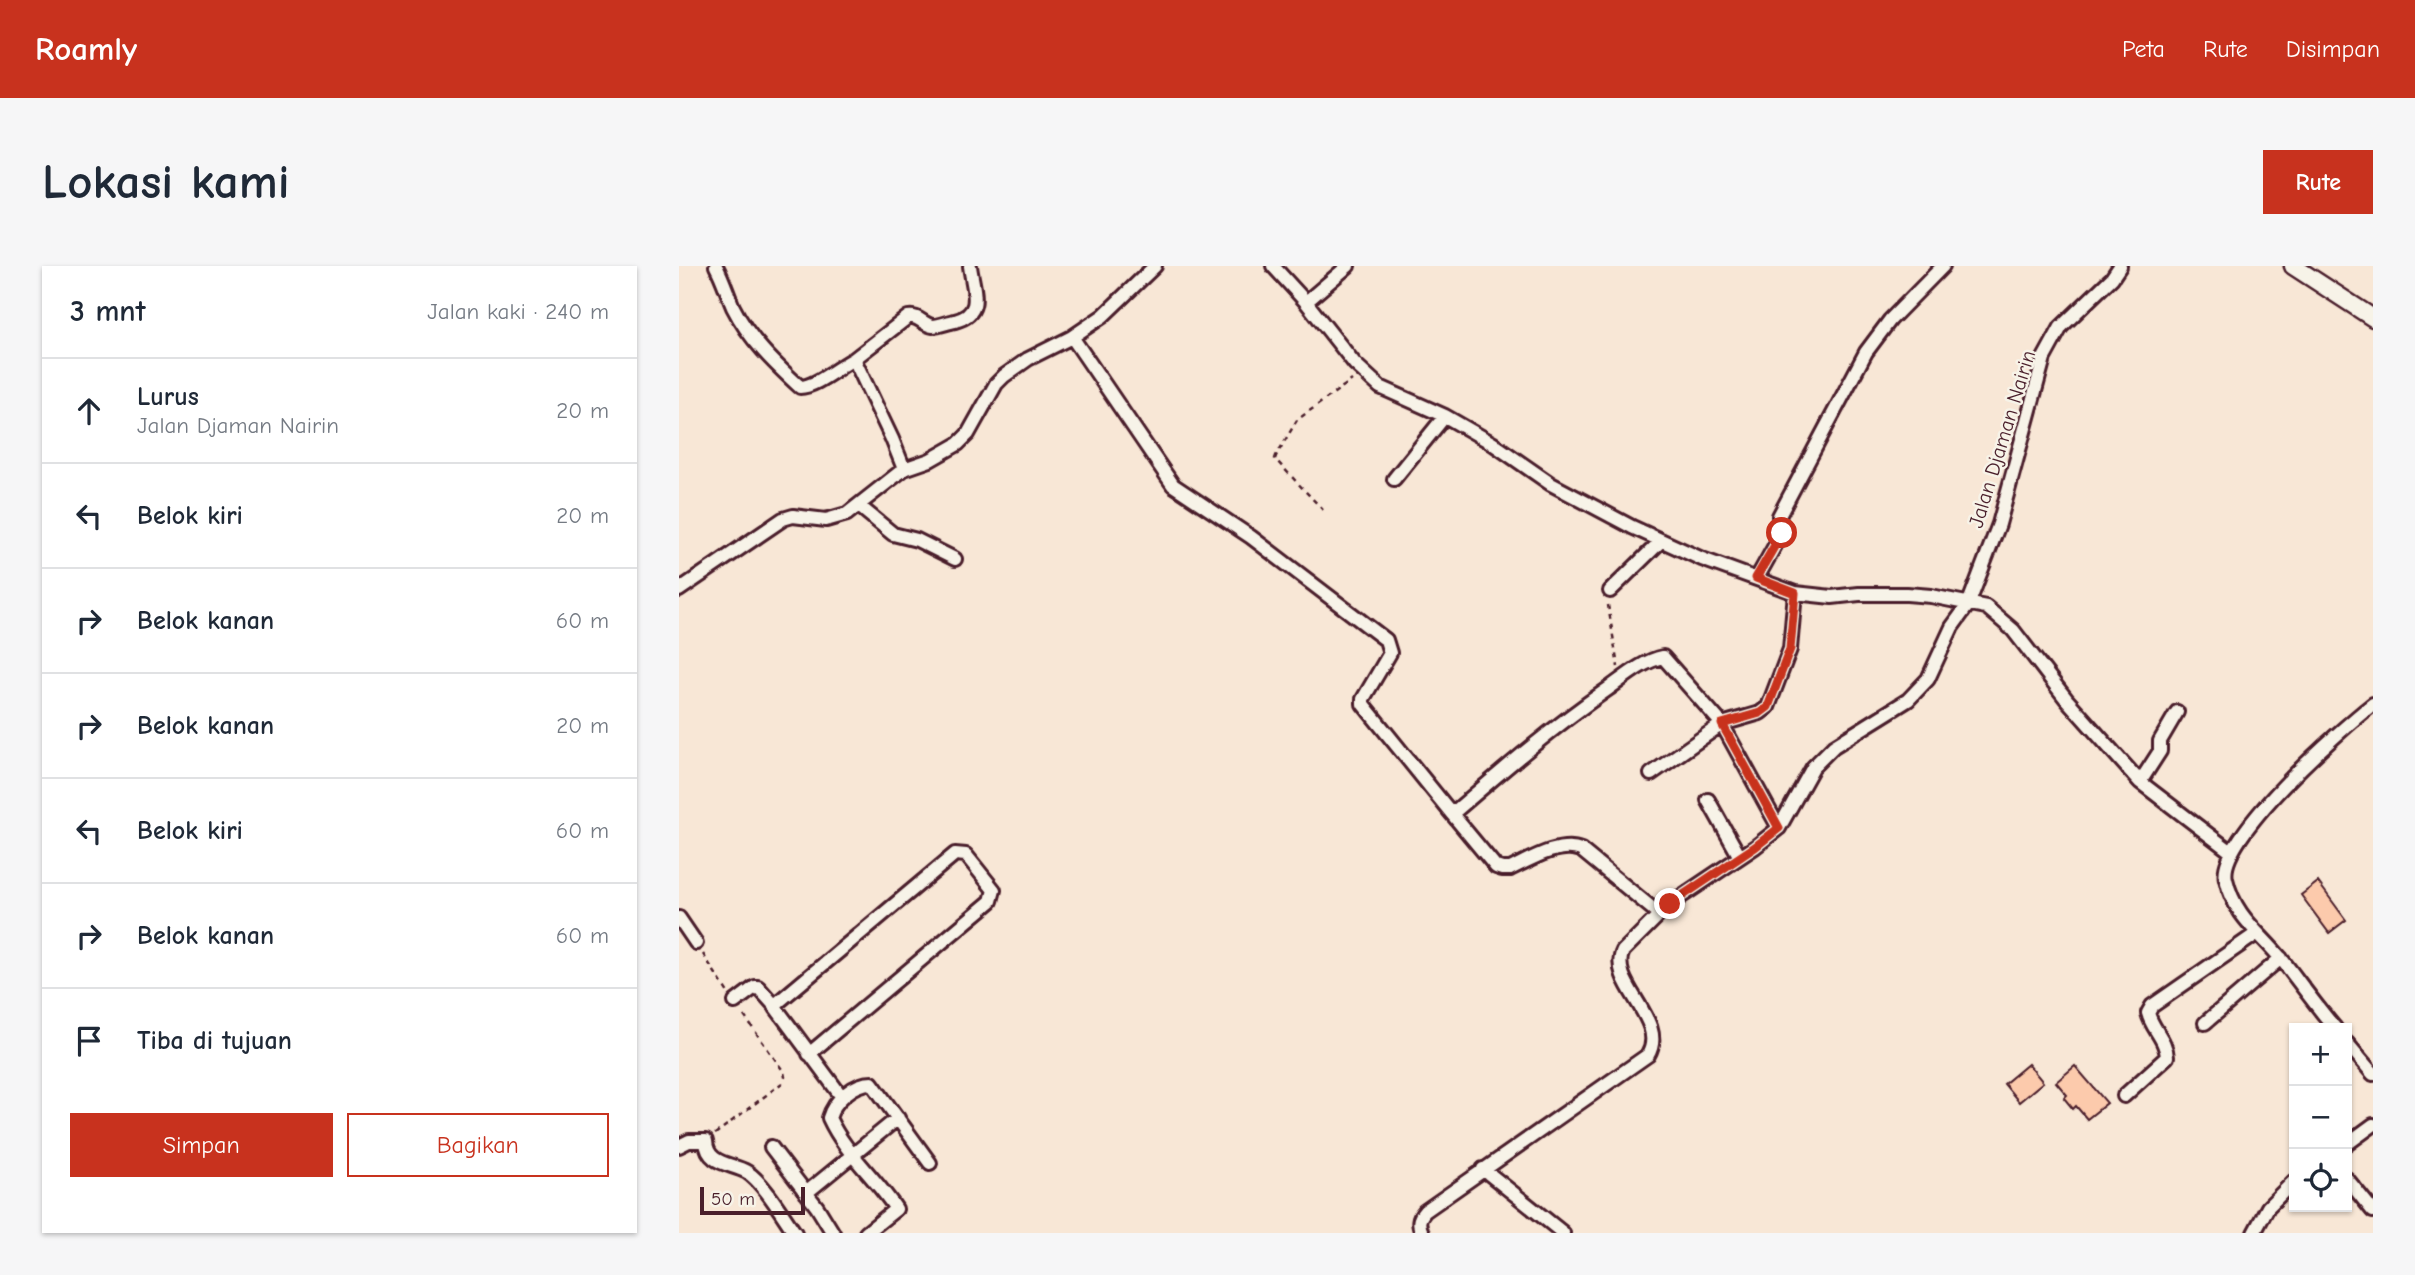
<!DOCTYPE html>
<html lang="id">
<meta charset="utf-8">
<style>
:root{--surface:#fff;--page:#f6f6f7;--text:#1f2937;--muted:#747a83;--line:#e0e1e3;--accent:#c8321e}
body{margin:0;font-family:"Comic Neue",sans-serif;background:var(--page);color:var(--text)}
.controls{position:absolute;right:21px;bottom:21px;display:grid;overflow:hidden;border-radius:0px;box-shadow:0 2px 5px #0004}
.controls button{width:63px;height:63px;display:grid;place-items:center;padding:0;border:0;border-bottom:2px solid var(--line);background:var(--surface);color:var(--text);font:35px sans-serif}
.scale{position:absolute;left:21px;bottom:18px;width:105px;box-sizing:border-box;padding-left:7px;border:4px solid #4a1f2b;border-top:0;font-size:19px;line-height:24px;white-space:nowrap;color:#4a1f2b;-webkit-text-stroke:5px #f7f3e8;paint-order:stroke}
.stop{position:absolute;width:21px;height:21px;margin:-16px;border:5px solid #c8321e;border-radius:50%;background:#fff}
.stop.end{background:#c8321e;border-color:#fff;box-shadow:0 2px 7px #0008}
.list{margin:0;padding:0;list-style:none}
h2{display:flex;justify-content:space-between;align-items:center;height:91px;margin:0;padding:0 28px;font-size:30px}
h2 small{font-size:23px;font-weight:400;color:var(--muted)}
.list li{display:grid;grid-template-columns:46px 1fr auto;gap:21px;align-items:center;box-sizing:border-box;height:105px;padding:0 28px;border-top:2px solid var(--line)}
.list b{display:block;font-size:26px;white-space:nowrap}
.list p{margin:0;font-size:23px;white-space:nowrap;color:var(--muted)}
.list em{font-size:23px;font-style:normal;color:var(--muted)}
.actions{display:flex;gap:14px;padding:21px 28px}
.actions a{flex:1;padding:16px 0;border:2px solid var(--accent);border-radius:0px;text-align:center;font-size:24px;color:var(--accent)}
.actions .main{background:var(--accent);color:#fff}
.icon{flex:none;width:38px;height:38px;fill:none;stroke:currentColor;stroke-width:2;stroke-linecap:round;stroke-linejoin:round}
.map{position:relative;flex:none;width:1694px;height:967px;overflow:hidden;border-radius:0px}
header{display:flex;align-items:center;gap:42px;box-sizing:border-box;height:98px;padding:0 35px;background:var(--accent);color:#fff}
header strong{font-size:33px}
nav{display:flex;gap:38px;margin-inline-start:auto;font-size:24px}
.intro{display:flex;align-items:center;justify-content:space-between;box-sizing:border-box;height:168px;padding:0 42px}
h1{margin:0;font-size:49px}
.button{padding:18px 32px;border-radius:0px;background:var(--accent);color:#fff;font-size:24px;font-weight:700}
main{display:flex;gap:42px;padding:0 42px}
aside{flex:1;background:var(--surface);border-radius:0px;box-shadow:0 2px 5px #0004}
.map>svg:first-child{display:block}
.building{fill:#fccaac;stroke:#4a1f2b;stroke-width:2}
.lines{fill:none;stroke-linecap:round;stroke-linejoin:round}
.street-casing{stroke:#4a1f2b;stroke-width:18}
.secondary-casing{stroke:#4a1f2b;stroke-width:21}
.path{stroke:#4a1f2b;stroke-width:2.5;stroke-dasharray:5 5;stroke-linecap:butt}
.street{stroke:#f7f3e8;stroke-width:12}
.secondary{stroke:#f7f3e8;stroke-width:16}
.route{stroke:#c8321e;stroke-width:9}
.labels{text-anchor:middle;stroke-width:5;stroke-linejoin:round;paint-order:stroke}
.street-label{font-size:21px;fill:#4a1f2b;stroke:#f7f3e8}
</style>
<header>
<strong>Roamly</strong>
<nav><a>Peta</a><a>Rute</a><a>Disimpan</a></nav>
</header>
<div class="intro"><h1>Lokasi kami</h1><a class="button">Rute</a></div>
<main>
<aside>
<h2>3 mnt<small>Jalan kaki · 240 m</small></h2>
<ul class="list">
<li><svg class="icon" aria-label="ahead" viewBox="0 0 24 24"><path d="M12 20V5M6 11l6-6 6 6"/></svg><div><b>Lurus</b><p>Jalan Djaman Nairin</p></div><em>20 m</em></li>
<li><svg class="icon" aria-label="left" viewBox="0 0 24 24"><path d="M17 20v-9H6M10 6l-5 5 5 5"/></svg><div><b>Belok kiri</b></div><em>20 m</em></li>
<li><svg class="icon" aria-label="right" viewBox="0 0 24 24"><path d="M7 20v-9h11M14 6l5 5-5 5"/></svg><div><b>Belok kanan</b></div><em>60 m</em></li>
<li><svg class="icon" aria-label="right" viewBox="0 0 24 24"><path d="M7 20v-9h11M14 6l5 5-5 5"/></svg><div><b>Belok kanan</b></div><em>20 m</em></li>
<li><svg class="icon" aria-label="left" viewBox="0 0 24 24"><path d="M17 20v-9H6M10 6l-5 5 5 5"/></svg><div><b>Belok kiri</b></div><em>60 m</em></li>
<li><svg class="icon" aria-label="right" viewBox="0 0 24 24"><path d="M7 20v-9h11M14 6l5 5-5 5"/></svg><div><b>Belok kanan</b></div><em>60 m</em></li>
<li><svg class="icon" aria-label="arrive" viewBox="0 0 24 24"><path d="M6 21V4h12l-3 4 3 4H6"/></svg><div><b>Tiba di tujuan</b></div></li>
</ul>
<div class="actions"><a class="main">Simpan</a><a>Bagikan</a></div>
</aside>
<div class="map">
<svg width="1694" height="967" viewBox="0 0 1694 967">
<rect width="100%" height="100%" fill="#f8e7d6"/>
<filter id="ink" filterUnits="userSpaceOnUse"><feTurbulence type="fractalNoise" baseFrequency=".0143" numOctaves="2"/><feDisplacementMap in="SourceGraphic" scale="14" xChannelSelector="R" yChannelSelector="G"/><feConvolveMatrix kernelMatrix="1 2 1 2 8 2 1 2 1" color-interpolation-filters="sRGB"/></filter>
<g filter="url(#ink)">
<path class="building" d="M1639,616L1667,654L1650,667L1622,629Z
M1349,798L1364,816L1340,836L1325,818Z
M1396,800L1428,837L1408,853L1397,840L1394,843L1385,832L1388,829L1377,816Z"/>
<g class="lines">
<defs>
<path id="street" d="M37,0C44,13 48,27 54,41C70,73 95,97 121,121C137,121 159,101 175,93L213,173L225,203
M594,0L627,36L676,98L701,121L766,150L813,177L872,218L953,261L1023,293L1116,327L1153,331L1180,328H1228L1252,330L1307,341L1334,364L1388,434L1461,516L1551,585
M627,36L669,0
M393,71L494,219L572,271L707,374L711,387L684,433V438L773,548C824,504 874,461 929,423C946,411 964,395 984,391L1043,458L1100,562
M175,93L229,51C240,49 244,59 254,60C261,60 269,56 276,55C306,47 294,24 291,0
M715,213L766,150
M180,240L214,268L238,274L276,293
M1078,312L1103,267L1100,250L1187,86L1211,54L1264,0
M0,324L104,253L114,250L147,254L168,248L225,203L251,194L279,178L289,168L317,118L325,110L349,93L393,71L424,50L476,0
M931,325L982,275
M972,508L1043,458L1081,447L1089,441L1111,383L1116,327
M1461,516L1481,485V475L1498,446
M1029,534L1061,591
M773,548L817,601L823,603H831C850,594 881,575 902,584L980,648
M0,652L17,677
M56,736L76,721H79L96,740
M1526,757L1602,692
M1656,762C1637,740 1621,717 1604,695C1581,666 1556,652 1547,613C1537,573 1662,463 1694,438
M1668,777L1694,808
M130,788L312,635L315,624L287,589L276,588L97,738V742L163,831
M1445,830L1488,791C1487,773 1473,763 1469,747L1473,740L1577,668
M1668,878L1694,859
M0,880L10,875H27C28,899 52,897 68,906C85,917 104,950 116,967
M92,881L138,941L154,967
M804,903L884,967
M1668,913L1694,945
M127,927L219,852
M187,967L217,943C196,911 166,887 150,852C155,835 174,817 193,817L251,897
M743,967C739,958 739,953 746,945L969,789C990,754 928,717 944,685L991,638L1076,581L1100,562L1134,501L1155,480L1229,434L1249,413L1273,361L1289,339L1320,258L1365,92L1382,61L1433,12L1441,0
M1575,967L1589,941L1615,915"/>
<path id="secondary" d="M1614,0L1694,52"/>
</defs>
<use href="#street" class="street-casing"/>
<use href="#secondary" class="secondary-casing"/>
<path class="path" d="M644,244L596,193L597,190L618,154L673,114
M929,339L939,401
M24,688L49,727
M36,868L103,817L106,811L105,806L63,747"/>
<use href="#street" class="street"/>
<use href="#secondary" class="secondary"/>
</g>
</g>
<g class="lines" filter="url(#ink)">
<path class="route" d="M991,638L1076,581L1100,562L1043,458L1081,447L1089,441L1111,383L1116,327L1077,312L1103,267"/>
</g>
<g class="labels">
<g class="street-label">
<text transform="translate(1323 173) rotate(-73)" y="7">Jalan Djaman Nairin</text>
</g>
</g>
</svg>
<div class="controls">
<button>+</button>
<button>−</button>
<button><svg class="icon" aria-label="locate" viewBox="0 0 24 24"><circle cx="12" cy="12" r="6"/><path d="M12 2v4M12 18v4M2 12h4M18 12h4"/></svg></button>
</div>
<div class="scale">50 m</div>
<div class="stop" style="left:1103px;top:267px"></div>
<div class="stop end" style="left:991px;top:638px"></div>
</div>
</main>
